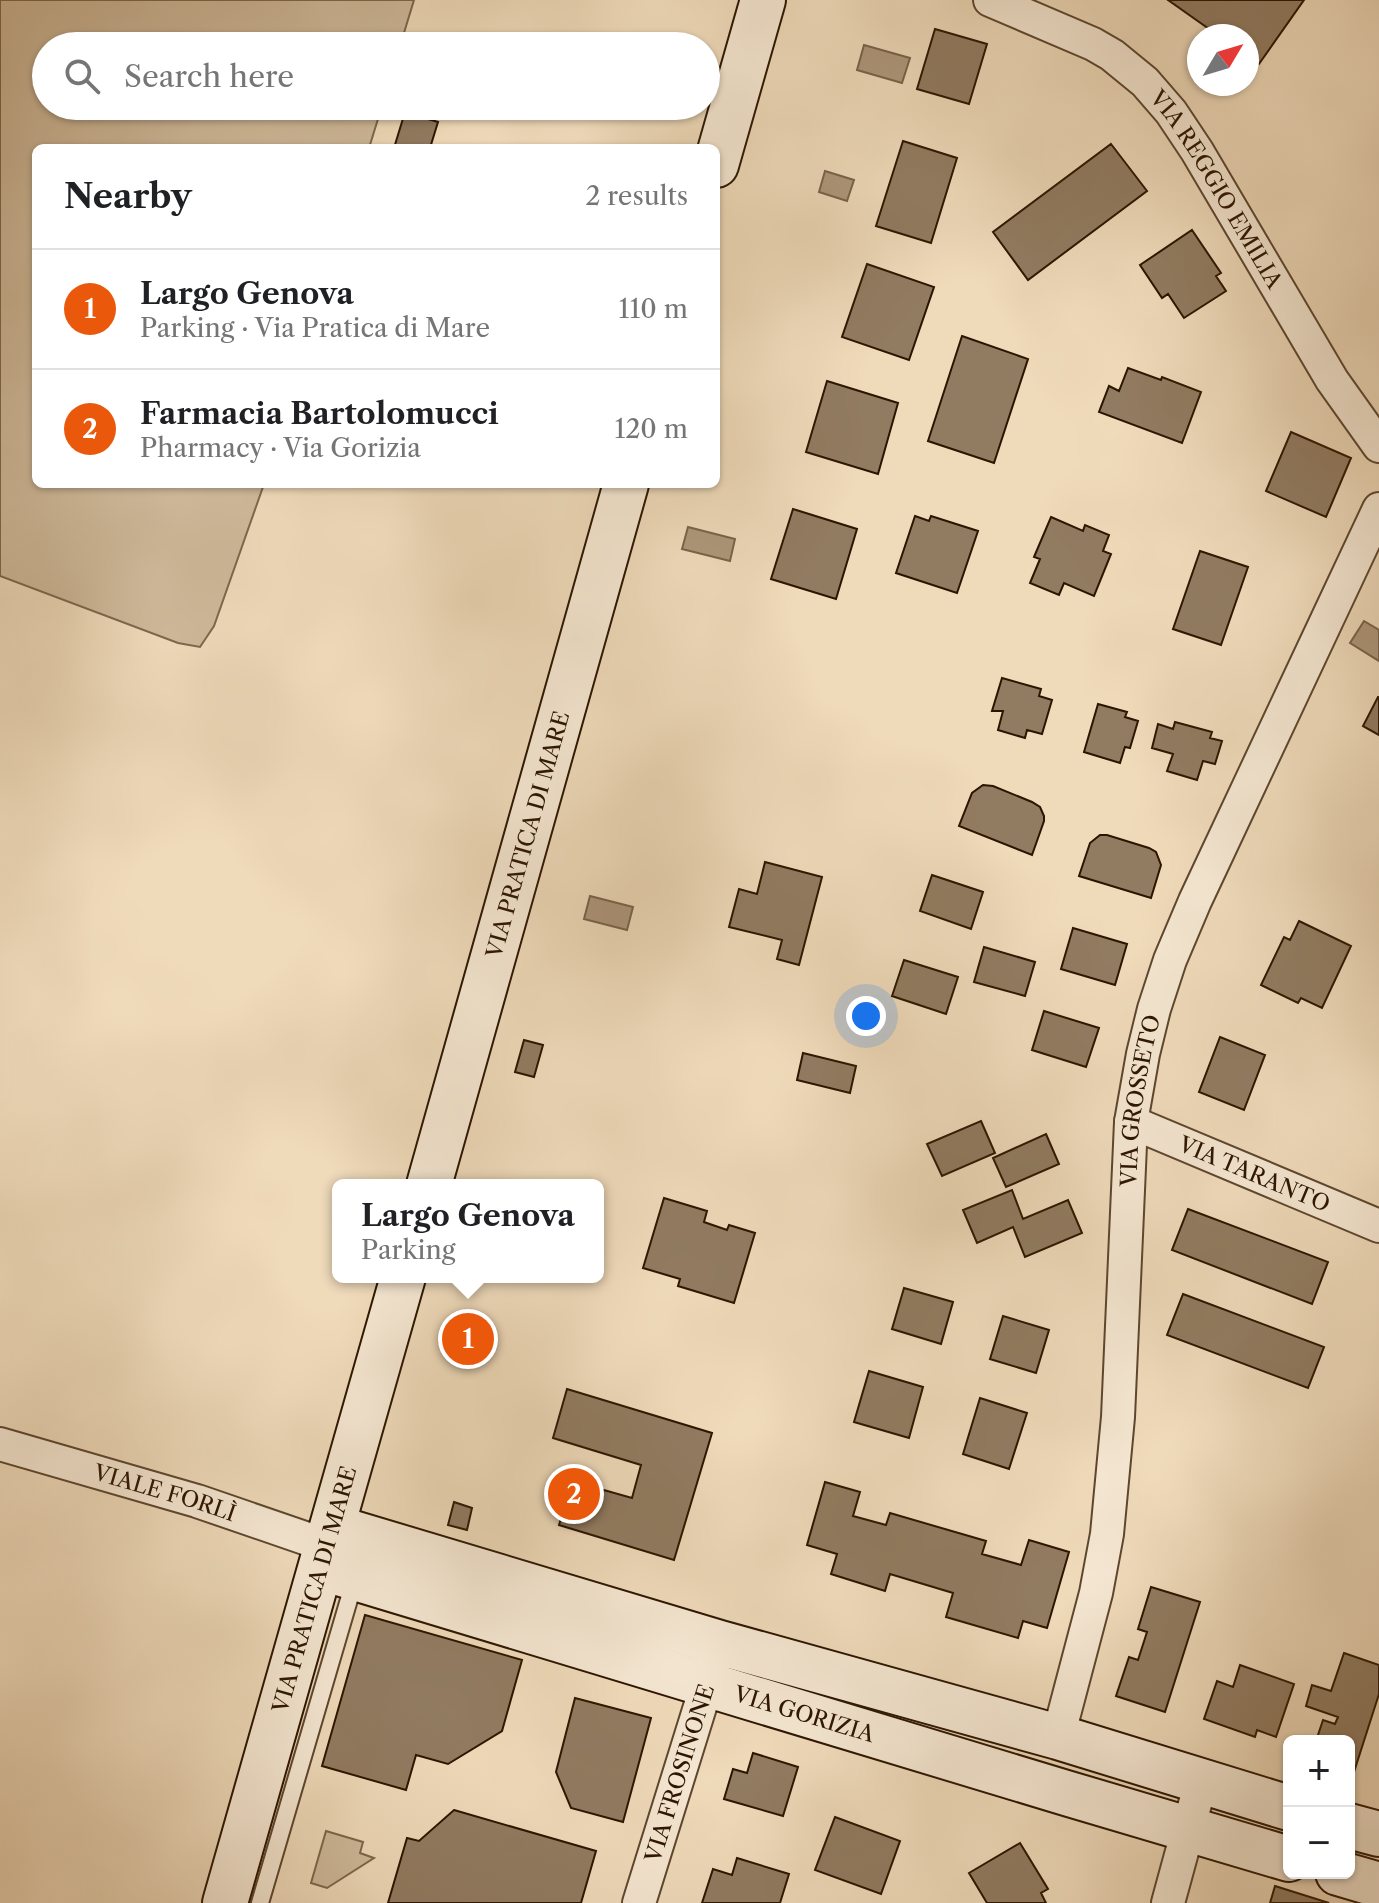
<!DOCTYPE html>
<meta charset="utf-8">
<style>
:root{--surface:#fff;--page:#f2f2f2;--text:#202124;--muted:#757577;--line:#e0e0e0;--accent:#ea580c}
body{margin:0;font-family:"Libre Caslon Text",serif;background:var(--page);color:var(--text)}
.controls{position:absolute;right:24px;bottom:24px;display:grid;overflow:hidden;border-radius:12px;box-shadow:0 2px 6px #0004}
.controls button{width:72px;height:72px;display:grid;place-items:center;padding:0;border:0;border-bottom:2px solid var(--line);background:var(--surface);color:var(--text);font:40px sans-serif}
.compass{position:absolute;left:1187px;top:24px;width:72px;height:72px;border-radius:50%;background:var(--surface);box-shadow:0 2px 6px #0004;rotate:52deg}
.you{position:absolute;left:866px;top:1016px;width:28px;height:28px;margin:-20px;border:6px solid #fff;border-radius:50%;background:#1a73e8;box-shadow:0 0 0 12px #1a73e833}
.badge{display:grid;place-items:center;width:52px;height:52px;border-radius:50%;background:var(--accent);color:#fff;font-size:26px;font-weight:700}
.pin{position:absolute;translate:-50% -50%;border:4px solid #fff;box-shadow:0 2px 8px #0006}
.popup{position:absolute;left:332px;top:1179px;width:272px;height:104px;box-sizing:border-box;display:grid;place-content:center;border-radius:12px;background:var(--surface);filter:drop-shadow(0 2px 6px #0005);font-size:26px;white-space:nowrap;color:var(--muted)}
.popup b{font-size:30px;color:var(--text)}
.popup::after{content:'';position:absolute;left:50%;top:100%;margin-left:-16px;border:16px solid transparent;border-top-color:var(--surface)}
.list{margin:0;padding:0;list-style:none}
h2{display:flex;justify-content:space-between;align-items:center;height:104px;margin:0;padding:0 32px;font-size:34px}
h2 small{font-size:26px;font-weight:400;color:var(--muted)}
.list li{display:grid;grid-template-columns:52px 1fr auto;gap:24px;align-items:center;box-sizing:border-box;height:120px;padding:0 32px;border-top:2px solid var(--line)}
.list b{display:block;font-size:30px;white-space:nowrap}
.list p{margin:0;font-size:26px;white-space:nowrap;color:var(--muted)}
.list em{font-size:26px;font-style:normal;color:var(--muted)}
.icon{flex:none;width:44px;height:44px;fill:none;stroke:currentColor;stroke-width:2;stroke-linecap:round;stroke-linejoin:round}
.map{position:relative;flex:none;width:1379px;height:1903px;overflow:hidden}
.search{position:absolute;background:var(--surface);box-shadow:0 2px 6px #0004;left:32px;top:32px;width:688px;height:88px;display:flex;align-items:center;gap:20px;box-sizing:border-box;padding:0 28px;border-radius:44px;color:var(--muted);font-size:30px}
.panel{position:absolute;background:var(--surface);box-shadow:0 2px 6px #0004;left:32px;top:144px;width:688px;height:344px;border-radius:12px}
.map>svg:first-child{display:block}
.green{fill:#ceb99a;stroke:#7d674d;stroke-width:2}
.water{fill:#ad977b;stroke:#79634a;stroke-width:2}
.building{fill:#917b61;stroke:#2c1500;stroke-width:2}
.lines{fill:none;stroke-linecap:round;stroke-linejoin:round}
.lane-casing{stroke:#5d462e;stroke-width:20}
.street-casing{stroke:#5d462e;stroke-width:36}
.secondary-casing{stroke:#2c1500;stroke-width:48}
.lane{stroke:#f5e7d2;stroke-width:16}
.street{stroke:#f5e7d2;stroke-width:32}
.secondary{stroke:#f5e7d2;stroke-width:44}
.labels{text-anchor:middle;stroke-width:7;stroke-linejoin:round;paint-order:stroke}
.street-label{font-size:22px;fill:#2c1500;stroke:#f5e7d2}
</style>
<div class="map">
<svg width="1379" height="1903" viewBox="0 0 1379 1903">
<rect width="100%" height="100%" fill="#efdaba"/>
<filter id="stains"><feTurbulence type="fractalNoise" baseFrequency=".0025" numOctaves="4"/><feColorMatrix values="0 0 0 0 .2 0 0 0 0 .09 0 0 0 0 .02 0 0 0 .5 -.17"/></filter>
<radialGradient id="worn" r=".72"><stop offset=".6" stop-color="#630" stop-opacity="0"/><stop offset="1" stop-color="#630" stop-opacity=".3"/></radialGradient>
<path class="green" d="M0,0H414L400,46H46V106H382L369,148H36V484H264L214,626L200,647L178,643L0,576Z
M326,1831L363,1842L360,1853L374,1858L327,1888L311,1883Z"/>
<path class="water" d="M864,45L910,58L902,83L857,70Z
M825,171L854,180L847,201L819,192Z
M688,527L735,539L730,561L682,549Z
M1364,621L1379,630V661L1350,643Z
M590,896L633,907L627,930L584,919Z"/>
<path class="building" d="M1168,0H1304L1259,64L1247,56V36H1219Z
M935,29L987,44L969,104L917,89Z
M405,112L438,122L430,148H394Z
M903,141L957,158L931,243L876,226Z
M1111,144L1147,191L1028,280L993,232Z
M1192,230L1221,273L1216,276L1226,291L1184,318L1168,294L1162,298L1140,265Z
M867,264L934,287L909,360L842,337Z
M962,336L1028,359L994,463L928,441Z
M1128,368L1161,380L1162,377L1201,392L1182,443L1099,412L1109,386L1119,391Z
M827,381L898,403L878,474L806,452Z
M1291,432L1351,458L1326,517L1266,491Z
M793,509L857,529L836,599L771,579Z
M915,516L929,521L931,516L978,531L957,593L896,573Z
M1051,517L1083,531L1085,525L1109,535L1103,551L1111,554L1094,596L1064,583L1059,595L1030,583L1040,559L1034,557Z
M1200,551L1248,567L1221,645L1173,629Z
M1002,678L1041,689L1039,696L1052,700L1042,734L1027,730L1025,738L998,730L1003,711H992Z
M1378,697H1379V735L1363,726Z
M1098,704L1127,712L1125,717L1138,721L1130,748L1125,747L1120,763L1084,752Z
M1175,722L1212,732L1210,738L1222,741L1215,764L1203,761L1197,780L1167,771L1173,754L1152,748L1158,724L1173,729Z
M983,785L993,786L1032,802L1040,807L1044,816V821L1032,855L959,826L972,793Z
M1100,835H1107L1149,848L1156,852L1161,865L1151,898L1079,876L1090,843Z
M765,862L822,877L799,965L777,959L782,940L729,927L739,889L757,894Z
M932,875L983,892L971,929L920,911Z
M1299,921L1351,946L1322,1008L1301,998L1298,1003L1261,985L1284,937L1290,940Z
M1073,928L1127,944L1115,985L1061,969Z
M984,947L1035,962L1025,996L974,982Z
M904,960L958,977L946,1014L892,996Z
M1044,1011L1099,1028L1086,1067L1032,1050Z
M1220,1037L1265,1055L1244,1110L1199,1092Z
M524,1040L543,1045L534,1077L515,1072Z
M803,1053L856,1066L850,1093L797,1080Z
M981,1121L995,1153L942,1176L927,1144Z
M1046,1134L1059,1164L1006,1187L993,1158Z
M1012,1190L1023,1219L1068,1200L1082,1233L1025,1257L1013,1227L977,1243L963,1210Z
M664,1198L707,1211L704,1222L727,1230L729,1225L755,1233L734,1303L678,1286L680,1279L643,1268Z
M1188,1209L1328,1262L1312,1304L1172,1250Z
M904,1288L953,1302L941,1344L892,1329Z
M1183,1294L1324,1347L1308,1388L1167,1335Z
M1003,1316L1049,1330L1036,1373L990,1359Z
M869,1371L923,1387L909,1438L854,1422Z
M567,1389L712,1433L674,1560L559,1525L572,1481L632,1498L641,1465L553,1438Z
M980,1398L1027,1413L1009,1469L963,1454Z
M825,1482L860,1492L853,1516L886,1525L890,1513L986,1541L982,1554L1021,1565L1029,1540L1069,1552L1047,1628L1023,1621L1018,1638L946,1617L953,1593L890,1574L885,1591L831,1574L837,1554L807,1545Z
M454,1502L472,1508L467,1530L448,1525Z
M1151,1587L1200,1602L1165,1712L1116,1696L1129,1657L1138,1660L1147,1632L1138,1629Z
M365,1615L522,1660L502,1731L448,1764L416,1755L406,1790L322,1766Z
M1344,1653L1379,1665V1694L1353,1775L1349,1774V1741H1316L1323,1720L1335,1724L1338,1717L1306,1706L1312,1685L1331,1691Z
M1240,1665L1294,1684L1276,1737L1257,1730L1255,1737L1204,1719L1217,1681L1233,1687Z
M575,1698L651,1718L623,1822L571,1808L556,1772Z
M753,1753L798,1767L783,1816L724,1799L733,1769L747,1773Z
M454,1810L596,1851L581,1903H388L407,1838L419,1841Z
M835,1817L900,1841L881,1894L815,1870Z
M1020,1843L1048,1889L1041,1893L1046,1903H987L969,1873Z
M737,1858L789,1874L780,1903H702L713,1869L732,1875Z
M1275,1886L1329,1903H1270Z"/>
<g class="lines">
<defs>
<path id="lane" d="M260,1903L355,1579"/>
<g id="street">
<path id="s1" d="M990,0L1093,44L1112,55L1145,82L1171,112L1197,151L1332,380L1379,446"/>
<path id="s2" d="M1131,1122L1379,1226"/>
<path id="s3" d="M0,1444L197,1501L328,1546"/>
<path id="s4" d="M1058,1737L1096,1593L1107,1534L1118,1417L1131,1122L1143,1054L1154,1009L1170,960L1195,901L1379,509"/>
<path id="s5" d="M639,1903L713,1665"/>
<path d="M1168,1903L1201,1782"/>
</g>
<g id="secondary">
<path d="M716,165L763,0"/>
<path id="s6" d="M429,1185L626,484"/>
<path d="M333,1527L720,1643L1058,1737L1289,1808"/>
<path id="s7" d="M322,1568L1066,1793L1289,1859"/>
<path d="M1349,1826L1379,1834"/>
<path d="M1338,1873L1379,1885"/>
<path id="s8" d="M225,1903L403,1277"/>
</g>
</defs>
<use href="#lane" class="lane-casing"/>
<use href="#street" class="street-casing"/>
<use href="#secondary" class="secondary-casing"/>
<use href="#lane" class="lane"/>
<use href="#street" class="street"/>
<use href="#secondary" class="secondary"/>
</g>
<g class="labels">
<g class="street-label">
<text dy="8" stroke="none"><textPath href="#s1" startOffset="306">VIA REGGIO EMILIA</textPath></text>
<text dy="8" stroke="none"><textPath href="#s6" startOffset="364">VIA PRATICA DI MARE</textPath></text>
<text dy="8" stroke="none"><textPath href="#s4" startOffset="644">VIA GROSSETO</textPath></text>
<text dy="8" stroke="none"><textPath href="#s2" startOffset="134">VIA TARANTO</textPath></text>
<text dy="8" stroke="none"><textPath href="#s3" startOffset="172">VIALE FORLÌ</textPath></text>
<text dy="8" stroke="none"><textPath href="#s8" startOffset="326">VIA PRATICA DI MARE</textPath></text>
<text dy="8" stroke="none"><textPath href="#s7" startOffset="504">VIA GORIZIA</textPath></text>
<text dy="8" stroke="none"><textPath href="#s5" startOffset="136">VIA FROSINONE</textPath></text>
</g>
</g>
<rect width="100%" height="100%" filter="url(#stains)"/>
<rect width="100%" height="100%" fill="url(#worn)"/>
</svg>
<div class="controls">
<button>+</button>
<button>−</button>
</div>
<svg class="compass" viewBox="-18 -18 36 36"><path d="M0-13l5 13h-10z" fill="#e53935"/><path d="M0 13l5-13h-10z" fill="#757577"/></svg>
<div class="you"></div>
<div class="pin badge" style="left:468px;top:1339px">1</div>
<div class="popup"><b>Largo Genova</b>Parking</div>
<div class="pin badge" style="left:574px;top:1494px">2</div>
<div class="search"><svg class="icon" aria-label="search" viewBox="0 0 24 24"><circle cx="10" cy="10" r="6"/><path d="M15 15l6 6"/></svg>Search here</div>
<section class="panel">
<h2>Nearby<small>2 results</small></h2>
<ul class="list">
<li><span class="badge">1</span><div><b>Largo Genova</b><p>Parking · Via Pratica di Mare</p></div><em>110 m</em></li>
<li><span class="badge">2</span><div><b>Farmacia Bartolomucci</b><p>Pharmacy · Via Gorizia</p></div><em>120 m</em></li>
</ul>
</section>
</div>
